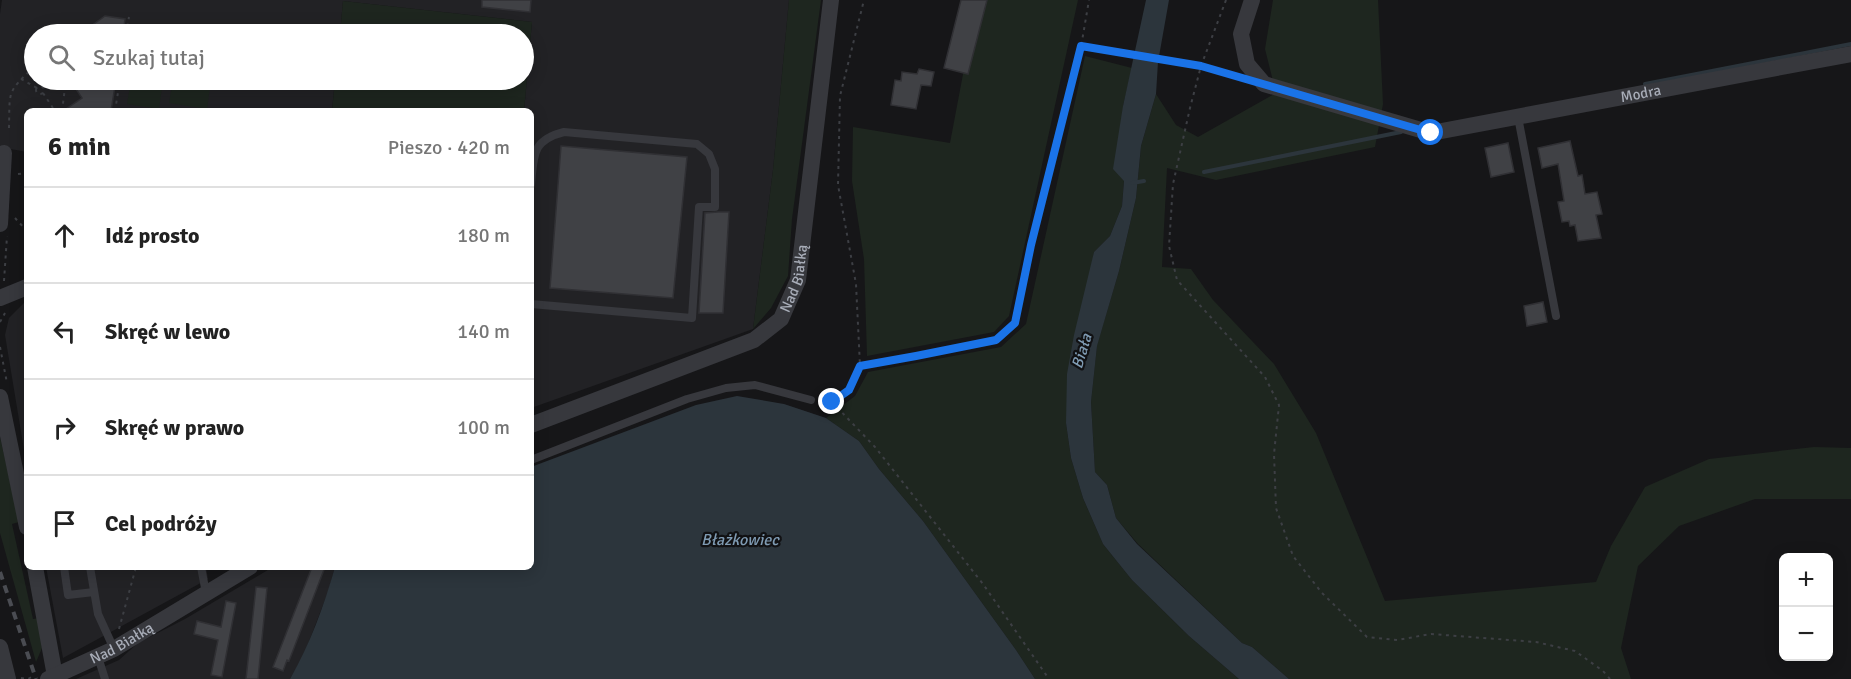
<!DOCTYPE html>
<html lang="pl">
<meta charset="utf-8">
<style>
:root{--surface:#fff;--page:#f6f6f6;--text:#222;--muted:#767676;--line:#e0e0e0}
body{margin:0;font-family:Signika,sans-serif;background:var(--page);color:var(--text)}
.controls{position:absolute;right:18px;bottom:18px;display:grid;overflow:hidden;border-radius:9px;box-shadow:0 3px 15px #0003}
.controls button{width:54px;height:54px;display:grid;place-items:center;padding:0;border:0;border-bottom:2px solid var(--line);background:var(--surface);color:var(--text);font:30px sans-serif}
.stop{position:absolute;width:18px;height:18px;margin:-14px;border:4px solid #1a73e8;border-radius:50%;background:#fff}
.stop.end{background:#1a73e8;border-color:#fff;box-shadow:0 2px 6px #0008}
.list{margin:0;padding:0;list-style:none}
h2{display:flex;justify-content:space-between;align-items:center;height:78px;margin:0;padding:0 24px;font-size:26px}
h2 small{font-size:20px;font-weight:400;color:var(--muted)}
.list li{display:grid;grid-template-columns:39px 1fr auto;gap:18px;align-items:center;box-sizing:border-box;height:96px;padding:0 24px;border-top:2px solid var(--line)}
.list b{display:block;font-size:22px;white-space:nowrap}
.list em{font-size:20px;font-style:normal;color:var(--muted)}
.icon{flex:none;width:33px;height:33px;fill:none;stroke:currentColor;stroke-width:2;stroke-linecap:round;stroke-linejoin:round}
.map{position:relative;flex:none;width:1851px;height:679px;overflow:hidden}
.search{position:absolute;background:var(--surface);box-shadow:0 3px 15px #0003;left:24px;top:24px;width:510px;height:66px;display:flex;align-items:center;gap:15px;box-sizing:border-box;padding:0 21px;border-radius:33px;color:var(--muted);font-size:22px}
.panel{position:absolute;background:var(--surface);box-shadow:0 3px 15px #0003;left:24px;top:108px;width:510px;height:462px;border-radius:9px}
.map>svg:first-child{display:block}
.built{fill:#222225}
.green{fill:#1e261f}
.water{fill:#2c353c}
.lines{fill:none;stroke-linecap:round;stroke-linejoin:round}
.stream{stroke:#2c353c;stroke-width:4}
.building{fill:#404145;stroke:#303034;stroke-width:1.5}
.path{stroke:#3d3f44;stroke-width:2;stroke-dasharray:3 4.5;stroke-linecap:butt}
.lane{stroke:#37383d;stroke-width:8}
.street{stroke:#37383d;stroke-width:16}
.rail{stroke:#4a4c52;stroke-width:4;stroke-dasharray:8 6;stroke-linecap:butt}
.route{stroke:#1a73e8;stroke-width:8}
.labels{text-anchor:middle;stroke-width:4.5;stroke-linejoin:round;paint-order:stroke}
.street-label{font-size:15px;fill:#a8adb8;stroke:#111113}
.water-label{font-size:16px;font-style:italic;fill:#7f9bb3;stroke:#111113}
</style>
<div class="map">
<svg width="1851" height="679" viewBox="0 0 1851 679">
<rect width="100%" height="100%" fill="#161618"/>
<path class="built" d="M2,0H789L773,170L753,329L531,408V111H524L532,22L343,1L340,34H34V80H335L332,111H27V152L0,147V14Z
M27,300V468L5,335L9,318Z
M46,567H206L208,579L63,658Z
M273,567H335L328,592L303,657L290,679H76L119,660L138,643L185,619Z"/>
<path class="green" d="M789,0H821L792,219L788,276L771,308L753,329L773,170Z
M977,0H1078L1009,316L994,332L867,356L864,259L852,181L853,127L950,143Z
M1273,0H1378L1383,104L1375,147L1216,180L1167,168L1162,267L1191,269L1213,300L1274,364L1316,433L1385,601L1596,582L1611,546L1645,487L1709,459L1814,447L1851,448V499H1755L1679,526L1638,566L1621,648L1631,679H1289L1252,647L1242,643L1138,544L1116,518L1107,485L1095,472L1091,402L1097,345L1119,271L1136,198L1141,146L1156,94L1176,125L1198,137L1276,93L1265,49Z
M343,1L532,22L524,111H332L335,80H524V34H340Z
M1085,56L1132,68L1123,106L1124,181L1122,206L1110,236L1094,252L1066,423L1071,458L1083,498L1103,544L1132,580L1189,636L1239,679H1035L1016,650L923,521L879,469L859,441L826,418L855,396L868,372L1001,347L1026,324Z
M131,80H163L159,109L127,104Z
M173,80H211L207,109L169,103Z
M0,437L19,522L12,524L33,619L40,618L42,648L36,662L0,533Z"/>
<path class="water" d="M1146,0H1169L1158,62L1156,94L1141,146L1136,198L1119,271L1097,346L1091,402L1095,472L1107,485L1116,518L1137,544L1242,643L1252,647L1289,679H1239L1189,636L1132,580L1103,544L1083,498L1071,458L1066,423L1067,374L1074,335L1094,252L1110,236L1122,206L1124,181L1113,169L1123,106Z
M737,396L784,404L826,418L859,441L879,469L923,521L1016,650L1035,679H290C310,644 324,606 335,567H531V467L696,405Z"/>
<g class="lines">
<path class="stream" d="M1645,84L1851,44
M1204,172L1401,132
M1132,183L1144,181"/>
</g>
<path class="building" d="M482,0H531L530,12L482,7Z
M961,0H987L968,74L944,68Z
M105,16L125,19L123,34H80Z
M919,69L934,72L931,86L921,85L916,109L891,105L895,80L901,81L902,72L917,74Z
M77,80H116L111,111H63L82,98L72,83Z
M1570,141L1578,176L1582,175L1585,194L1597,192L1602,214L1596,215L1601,238L1578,241L1575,225L1570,226L1569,221L1562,222L1558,202L1564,201L1558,164L1542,168L1538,148Z
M1508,143L1514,172L1491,177L1485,148Z
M561,146L687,157L673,298L550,288Z
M718,212H729L723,313H699L705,213Z
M1543,302L1547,322L1527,326L1524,306Z
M312,567H325L289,661L287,660L283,671L273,667Z
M256,587L267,588L258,679H246Z
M226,601L236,603L222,677L211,675L218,640L194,634L197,621L221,627Z"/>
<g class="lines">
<path class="path" d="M1226,0L1201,66L1190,108L1173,184L1169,246L1177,280L1265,377L1279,405L1274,454L1276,508L1293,556L1322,593L1367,637L1397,640L1431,634L1536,642L1575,651L1603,671L1610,679
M72,34V27
M126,34L129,17
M1081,47L1201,66L1239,77
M21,79L37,88
M36 90a4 4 0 1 1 8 0a4 4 0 1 1-8 0Z
M43,93L55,111
M62,111L66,80
M115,111L120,80
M9,128C10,91 6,93 34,67
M18,174L27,173
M15,218L27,231
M4,281L7,236
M0,322L5,313
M0,347L7,383
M860,366L996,340L1015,323L1031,245L1081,47L1089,0
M823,401L832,402L849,390L860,366L856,284L838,185L840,96L864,0
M832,402L875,447L983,584L1049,679
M119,629L136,567
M21,678L28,679L33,676"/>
<path class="lane" d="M1518,117L1556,316
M531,184C534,155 532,140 564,132L697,144L709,154L715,169V207H699L692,318L531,304
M531,460L687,399L726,388L755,385L811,400
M64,567L68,595L94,592
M90,567L98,614L114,649
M201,567L206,593
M98,657L105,679"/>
<g class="street">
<path id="s1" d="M1252,0L1241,34L1247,64L1264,84L1431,133L1851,54"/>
<path d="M0,224L4,153"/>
<path d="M0,298L27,287"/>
<path d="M0,397L27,527"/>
<path id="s2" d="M531,425L754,340L781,319L798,280L831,0"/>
<path d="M35,567L55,676"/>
<path d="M0,647L8,679"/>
<path id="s3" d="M48,679L114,649L250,567"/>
</g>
<path class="rail" d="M0,572L36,679"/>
</g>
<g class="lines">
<path class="route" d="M832,402L849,390L860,366L916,356L996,340L1015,323L1031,245L1081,46L1201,66L1431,133"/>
</g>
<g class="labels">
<g class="street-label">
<text dy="5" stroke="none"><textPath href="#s1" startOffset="480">Modra</textPath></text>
<text dy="5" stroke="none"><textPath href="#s2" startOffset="316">Nad Białką</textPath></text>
<text dy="5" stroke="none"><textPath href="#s3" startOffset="82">Nad Białką</textPath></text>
</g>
<g class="water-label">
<text transform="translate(1081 351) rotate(-73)" y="6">Biała</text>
<text x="740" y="545">Błażkowiec</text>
</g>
</g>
</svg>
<div class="controls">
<button>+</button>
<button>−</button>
</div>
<div class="stop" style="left:1431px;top:133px"></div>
<div class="stop end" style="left:832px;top:402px"></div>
<div class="search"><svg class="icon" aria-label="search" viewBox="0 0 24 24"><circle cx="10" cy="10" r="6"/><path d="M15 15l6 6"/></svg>Szukaj tutaj</div>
<section class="panel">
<h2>6 min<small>Pieszo · 420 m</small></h2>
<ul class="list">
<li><svg class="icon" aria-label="ahead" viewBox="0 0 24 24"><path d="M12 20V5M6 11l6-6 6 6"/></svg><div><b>Idź prosto</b></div><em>180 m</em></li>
<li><svg class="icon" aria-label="left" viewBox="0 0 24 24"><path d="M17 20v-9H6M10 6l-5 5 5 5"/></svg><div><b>Skręć w lewo</b></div><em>140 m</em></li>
<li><svg class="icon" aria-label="right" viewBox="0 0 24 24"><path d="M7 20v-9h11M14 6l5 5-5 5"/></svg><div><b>Skręć w prawo</b></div><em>100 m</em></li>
<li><svg class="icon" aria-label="arrive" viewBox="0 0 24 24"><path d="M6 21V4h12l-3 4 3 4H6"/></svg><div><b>Cel podróży</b></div></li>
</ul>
</section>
</div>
